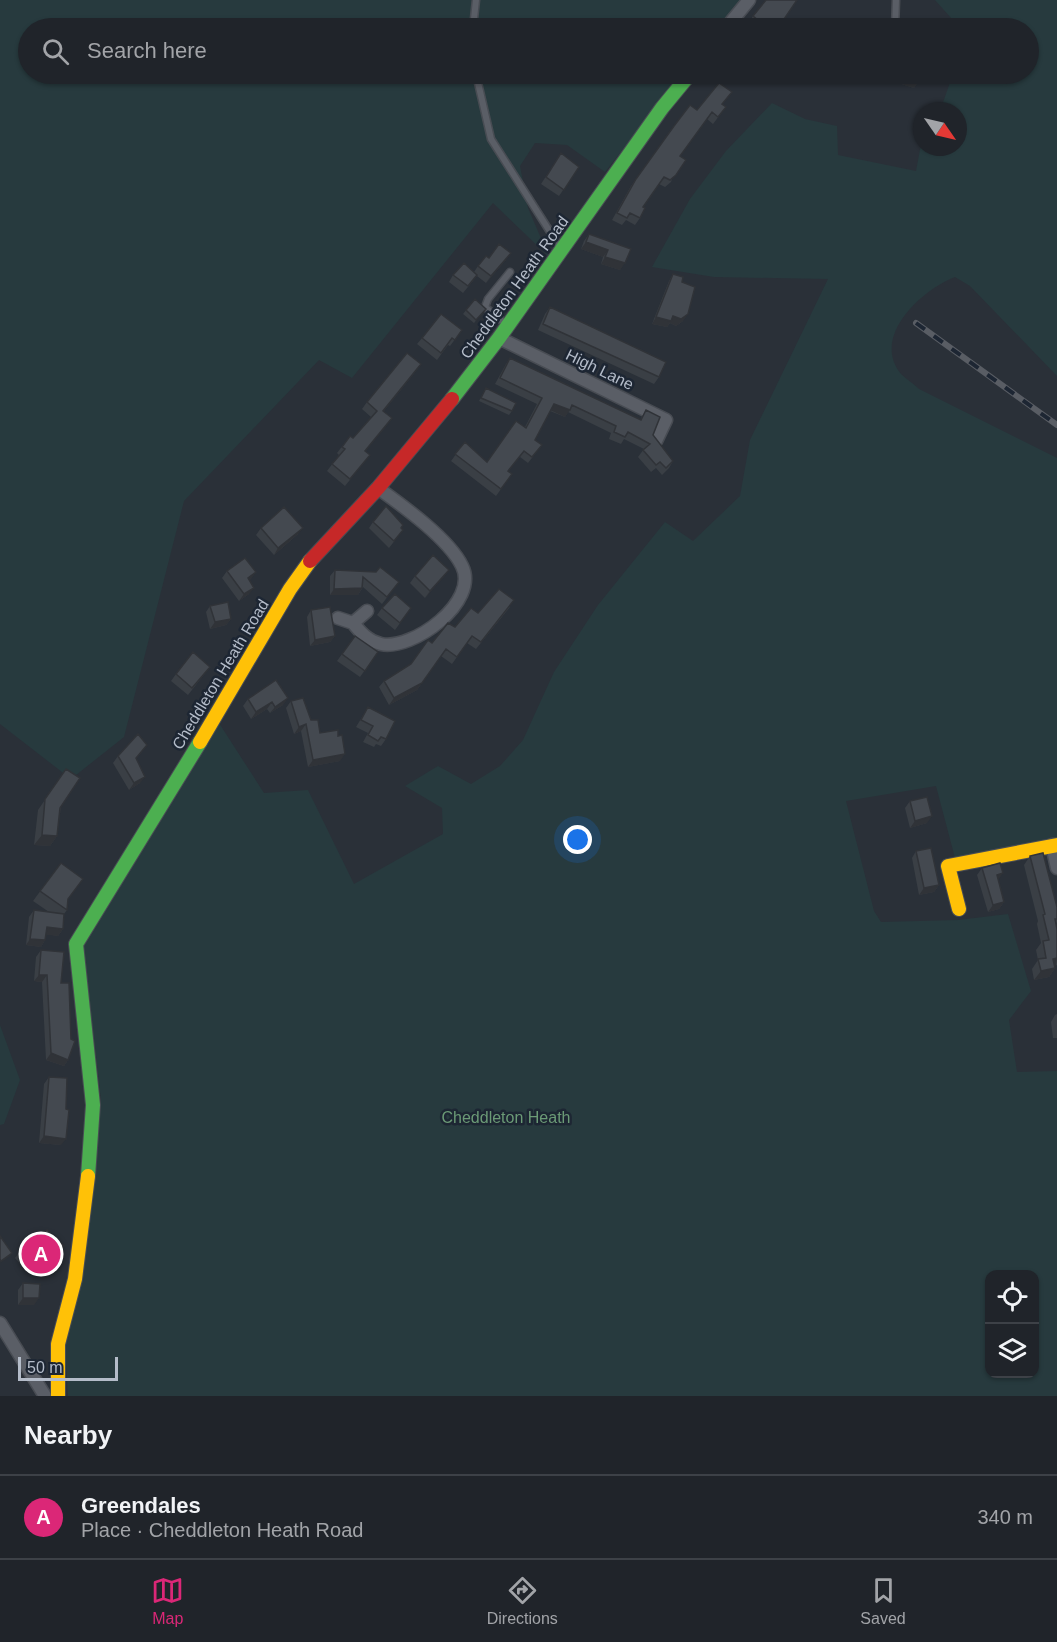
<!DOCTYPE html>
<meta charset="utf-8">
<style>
:root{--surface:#20242a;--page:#2d3036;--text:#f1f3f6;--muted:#a2a4a8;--line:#3d4147;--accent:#db2777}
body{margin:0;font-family:Helvetica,sans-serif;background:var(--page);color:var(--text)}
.controls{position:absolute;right:18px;bottom:18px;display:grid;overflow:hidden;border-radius:12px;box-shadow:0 2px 4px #0004}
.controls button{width:54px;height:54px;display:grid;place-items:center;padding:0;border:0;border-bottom:2px solid var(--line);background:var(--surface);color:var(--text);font:30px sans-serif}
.compass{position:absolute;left:913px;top:102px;width:54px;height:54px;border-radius:50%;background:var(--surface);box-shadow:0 2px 4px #0004;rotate:124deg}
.scale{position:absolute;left:18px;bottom:15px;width:100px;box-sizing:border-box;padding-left:6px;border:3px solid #b4bcc9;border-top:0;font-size:16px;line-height:21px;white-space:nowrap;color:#b4bcc9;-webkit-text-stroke:4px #1d2633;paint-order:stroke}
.you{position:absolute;left:578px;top:840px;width:21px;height:21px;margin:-15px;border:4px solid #fff;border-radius:50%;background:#1a73e8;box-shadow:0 0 0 9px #1a73e833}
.badge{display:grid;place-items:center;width:39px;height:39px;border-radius:50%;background:var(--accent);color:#fff;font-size:20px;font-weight:700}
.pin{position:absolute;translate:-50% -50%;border:3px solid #fff;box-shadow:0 2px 6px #0006}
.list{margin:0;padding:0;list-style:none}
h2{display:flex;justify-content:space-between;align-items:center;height:78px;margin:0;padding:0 24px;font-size:26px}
h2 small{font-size:20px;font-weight:400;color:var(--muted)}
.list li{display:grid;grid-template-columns:39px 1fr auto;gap:18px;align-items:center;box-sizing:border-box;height:84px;padding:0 24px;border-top:2px solid var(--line)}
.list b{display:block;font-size:22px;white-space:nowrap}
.list p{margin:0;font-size:20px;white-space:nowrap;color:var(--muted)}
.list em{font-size:20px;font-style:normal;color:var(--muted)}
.icon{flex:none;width:33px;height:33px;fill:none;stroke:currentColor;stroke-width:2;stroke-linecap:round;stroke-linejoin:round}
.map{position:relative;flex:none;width:1057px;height:1396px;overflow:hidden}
.search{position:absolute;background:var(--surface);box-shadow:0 2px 4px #0004;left:18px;right:18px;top:18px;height:66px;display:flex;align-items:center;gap:15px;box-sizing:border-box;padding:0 21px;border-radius:33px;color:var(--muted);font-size:22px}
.sheet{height:162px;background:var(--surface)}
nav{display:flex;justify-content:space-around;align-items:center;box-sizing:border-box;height:84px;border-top:2px solid var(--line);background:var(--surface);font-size:16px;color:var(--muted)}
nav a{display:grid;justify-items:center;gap:3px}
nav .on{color:var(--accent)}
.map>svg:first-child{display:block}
.green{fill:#273a3e;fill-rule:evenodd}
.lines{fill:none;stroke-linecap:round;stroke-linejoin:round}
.lane-casing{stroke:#484c53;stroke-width:9}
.street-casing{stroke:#484c53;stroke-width:15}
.fast-casing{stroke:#484c53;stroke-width:16}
.slow-casing{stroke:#484c53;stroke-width:16}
.jam-casing{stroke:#484c53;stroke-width:16}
.lane{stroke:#5a5e66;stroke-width:6}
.street{stroke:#5a5e66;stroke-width:12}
.fast{stroke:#4caf50;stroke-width:14}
.slow{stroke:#ffc107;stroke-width:14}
.jam{stroke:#c62828;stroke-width:14}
.rail-casing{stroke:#595d64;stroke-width:6}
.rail{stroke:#1d2633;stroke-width:4;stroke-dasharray:11;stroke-linecap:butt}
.wall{fill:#3a3f45}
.shaded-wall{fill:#303338}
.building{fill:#444950;stroke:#303338;stroke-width:1.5}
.labels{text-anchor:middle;stroke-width:5;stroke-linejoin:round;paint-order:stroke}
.street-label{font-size:16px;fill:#b4bcc9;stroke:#1d2633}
.park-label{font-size:16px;fill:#6b9a76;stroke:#1d2633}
</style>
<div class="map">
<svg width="1057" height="1396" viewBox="0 0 1057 1396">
<rect width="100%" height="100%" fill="#2a3038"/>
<path class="green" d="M0,0H742L719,28H28V74H683L605,172L567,145L535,143L520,166L528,208L549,257L493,203L352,378L319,360L184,501L124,737L71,779L0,724Z
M935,0H1057V376L970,286L955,277C923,289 870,336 901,374C906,379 914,384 919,389L1057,458V838L955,858L936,786L846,801L874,911L881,922L958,920L1008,914L1031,991L1009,1020L1017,1072L1057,1071V1396H68L65,1345L91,1216L101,1100L83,944L219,723L264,793L308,790L354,884L443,834L442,808L405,786L438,766L471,784L500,766L523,740L554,672L598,605L665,522L693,541L740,496L750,440L828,279L714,277L652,267L690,199L726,151L772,103L805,119L837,126L838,155L916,171L922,139V147H958V111H940L953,74H1028V28H960ZM990,1274H1034V1374H990Z
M0,1025L20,1080L4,1124L0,1125Z"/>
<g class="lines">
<defs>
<path id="lane" d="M473,28L476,0
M895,28L896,0
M476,74L491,139L561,249
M507,325L485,307L488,299L510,272"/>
<path id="street" d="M726,28L749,0
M499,338L666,420L656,441
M338,618L353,623L367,611
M353,623C361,633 368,641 381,644C412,651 480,602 462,566C449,539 403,506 378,488
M1052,845L1057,868
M0,1323L45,1396"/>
<path id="fast" d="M452,399L499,338L662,108L690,74
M88,1176L93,1105L76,944L200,742"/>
<path id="slow" d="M200,742L290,589L310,561
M959,909L948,866L1057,845
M58,1396V1344L75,1279L88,1176"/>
<path id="jam" d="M310,561L378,488L452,399"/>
</defs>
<use href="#lane" class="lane-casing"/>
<use href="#street" class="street-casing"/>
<use href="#fast" class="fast-casing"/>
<use href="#slow" class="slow-casing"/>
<use href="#jam" class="jam-casing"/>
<use href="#lane" class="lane"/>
<use href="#street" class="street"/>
<use href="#fast" class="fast"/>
<use href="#slow" class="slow"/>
<use href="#jam" class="jam"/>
<defs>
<path id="rail" d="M916,323L1057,425"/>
</defs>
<use href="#rail" class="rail-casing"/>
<use href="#rail" class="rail"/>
</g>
<path class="wall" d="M797,0L753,26L749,23L753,16Z
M716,74H737L733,78L729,75L724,80Z
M900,74H949L948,77L943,84L921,77L914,88L898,83Z
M723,105L726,107L713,124L707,119L680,156L671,182L665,187L659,184L643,207L640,218L635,225L626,220L622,225L612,220L631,186L674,126L697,110Z
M561,153L579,167L559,196L541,184Z
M589,234L631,249L620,270L601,264L603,257L581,249L584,241Z
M489,258L506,260L486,283L477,276L463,293L449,282L453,275L474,272L478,266Z
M673,274L682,282L683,321L676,326L670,323L667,327L652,324L669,281Z
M475,299L483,312L474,323L463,314Z
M550,307L659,377L654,384L538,330L545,314Z
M462,330L450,346L448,345L437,360L417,344L422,338Z
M510,358L640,420L646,410L653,435L673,461L669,468L662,475L656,468L651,472L638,457L644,449L624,439L621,444L609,439L611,433L568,412L565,417L550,411L535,440L542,445L528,463L520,457L508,471L512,474L496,496L451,461L465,442L487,462L525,427L537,404L495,384L506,364Z
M416,371L383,412L387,425L365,451L370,455L345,486L327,471L339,455L337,453L350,436L353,438L371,417L362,409L367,402Z
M486,388L512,411L509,415L479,401Z
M373,522L401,528L403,530L389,548L369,528Z
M261,528L298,534L274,555L256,535Z
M335,570L399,582L382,604L363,587L358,595H330V576Z
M449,570L425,598L410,583L415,576Z
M227,571L251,579L249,580V594L239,601L222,578Z
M210,606L231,619L226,625L210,629L206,612Z
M510,607L476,649L467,643L452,664L441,656L417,690L389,705L379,687L384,681L411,665L432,643L478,613Z
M382,608L406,615L395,630L377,615Z
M311,610L335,636L330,642L310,646L307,617Z
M378,652L360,677L337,661L342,654Z
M210,667L188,695L171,681L176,674Z
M248,699L283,705L270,713L267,709L251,719L243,706Z
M291,701L311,720L340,761L308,767L301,731L294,734L286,708Z
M368,707L386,739L381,746L376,744L374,747L363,742L368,733L356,727Z
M147,745L136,759L140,783L129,790L113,763L118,756Z
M66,769L57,836L50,846L34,845L38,810Z
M910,801L927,823L910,828L905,808Z
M916,851L939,885L934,892L919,895L912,858Z
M1030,856L1057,907V922L1056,924L1057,929V965L1055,966V968L1049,977L1034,980L1032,969L1038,960L1036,950L1041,943L1037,924L1038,921L1024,865Z
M61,863L68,899L67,910L64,914L63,929L58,936L46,934L45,940L41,947L26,945L29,917L34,910L49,912L33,901Z
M982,868L998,880L1004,902L999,909L988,912L977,875Z
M41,950L61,983L68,1060L64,1066L46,1060L42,982L34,981L36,957Z
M1057,1014V1038H1053L1051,1022L1055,1015Z
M49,1077L61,1145L39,1143L44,1084Z
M20,1251L59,1253L43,1267L39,1263L28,1273L15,1258Z
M23,1283L34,1305H18V1290Z"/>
<path class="shaded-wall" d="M922,74H935L948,77L943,84L919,77Z
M902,76L919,81L914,88L898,83Z
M586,242L608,250L603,257L581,249Z
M511,253L506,260L486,283L491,276Z
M605,257L625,263L620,270L601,264Z
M688,314L683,321L676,326L670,323L667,327L652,324L656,317Z
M554,404L570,410L565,417L550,410Z
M303,528L298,534L274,555L278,548Z
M449,570L444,577L425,598L430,591Z
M256,572L251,579L243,585L248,578Z
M254,588L249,594L239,601L244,594Z
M362,588L358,595H330L334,589Z
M231,619L226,625L210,629L215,622Z
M335,636L330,642L310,646L315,640Z
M446,649L417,690L389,705L394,698Z
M288,698L283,705L270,713L275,707Z
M272,702L267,709L251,719L256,712Z
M306,724L301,731L294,734L299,727Z
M345,754L340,761L308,767L313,760Z
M145,777L140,783L129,790L134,783Z
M932,816L927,823L910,828L915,821Z
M42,835L57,836L50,846L34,845Z
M1003,873L998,880L997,875Z
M939,885L934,892L919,895L924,888Z
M1004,902L999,909L988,912L993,905Z
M47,927L63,929L58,936L42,934Z
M30,939L45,940L41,947L26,945Z
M1057,958L1056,966L1047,968L1053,959Z
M1055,968L1049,977L1034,980L1041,971Z
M39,975H47L42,982L34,981Z
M51,1053L68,1060L64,1066L46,1060Z
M44,1136L66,1139L61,1145L39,1143Z
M64,1246L59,1253L43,1267L48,1260Z
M12,1253L10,1256L0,1263L1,1261Z
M44,1256L39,1263L28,1273L33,1266Z
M23,1298H39L34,1305H18Z"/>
<path class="building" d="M766,0H797L778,28H779H751L758,20L753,16Z
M903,74H922L919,81L902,76Z
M935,74H949L948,77Z
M719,83L732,92L722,104L726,107L718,117L712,112L680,156L686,160L676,175L670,180L664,177L643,207L645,208L640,218L630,213L627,218L617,213L636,179L674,126L690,105L697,110Z
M561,153L579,167L564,190L546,177Z
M589,234L631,249L625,263L605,257L608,250L586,242Z
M499,244L511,253L491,276L478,266L486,256L489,258Z
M464,263L477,275L468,286L453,275Z
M673,274L683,277L682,282L695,287L688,314L681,319L673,316L671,321L656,317Z
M475,299L486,309L476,320L466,310Z
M550,307L666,362L659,377L543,324Z
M441,314L462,330L455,340L452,338L441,353L422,338Z
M407,353L421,364L383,411L392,418L365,451L370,455L350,479L332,464L345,449L342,447L350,436L353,438L377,411L367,402Z
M510,358L641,420L646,410L660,417L653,435L673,461L666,468L660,462L656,465L643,450L650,444L628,432L625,437L614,432L616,426L572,405L570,410L554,404L535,440L542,445L532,457L524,451L508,471L512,474L501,489L455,454L465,442L487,462L516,421L526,428L542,398L500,378Z
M486,388L516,403L512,411L481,398Z
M386,506L403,525L401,528L403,530L394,541L373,522Z
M284,507L303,528L278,548L261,528Z
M433,555L449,570L430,591L415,576Z
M245,558L256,572L248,578L254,588L244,594L227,571Z
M380,567L399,582L387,597L363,577L362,588L334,589L335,570L376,572Z
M499,589L514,600L481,642L472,636L457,657L446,649L422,683L394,698L384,681L411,664L428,640L432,643L448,623L455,627L471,608L478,613Z
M395,594L411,608L400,623L382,608Z
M228,602L231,619L215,622L210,606Z
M330,607L335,636L315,640L311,610Z
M355,636L378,652L365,671L342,654Z
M193,652L210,667L192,688L176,674Z
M276,680L288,698L275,707L272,702L256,712L248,699Z
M303,698L311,720H318L320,733L338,730V736L342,735L345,754L313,760L306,724L299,727L291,701Z
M368,707L395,721L386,739L381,737L378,741L368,735L373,726L361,720Z
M138,734L147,745L136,758L145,777L134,783L118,756Z
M66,769L80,778L60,808L57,836L42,835L45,799Z
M927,797L932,816L915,821L910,801Z
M931,848L939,885L924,888L916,851Z
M1043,853L1057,907V919H1055L1057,929V958L1053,959L1055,968L1041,971L1038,959L1046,958L1043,941L1049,940L1043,915L1045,914L1030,856Z
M61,863L83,879L68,899L67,910L40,891Z
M1000,863L1003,873L997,875L1004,902L993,905L982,868Z
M34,910L64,914L63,929L47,927L45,940L30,939Z
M41,950L64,952L61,983H69L71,1039L75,1041L68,1060L51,1053L47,975H39Z
M49,1077L67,1078L66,1109L69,1110L66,1139L44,1136Z
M47,1230L64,1246L48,1260L44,1256L33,1266L20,1251Z
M0,1236L12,1253L1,1261L0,1259Z
M23,1283L40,1284L39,1298H23Z"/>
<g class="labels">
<g class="street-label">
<text transform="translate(514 287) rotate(-54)" y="6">Cheddleton Heath Road</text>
<text transform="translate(600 369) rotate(26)" y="6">High Lane</text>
<text transform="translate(220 674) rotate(-59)" y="6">Cheddleton Heath Road</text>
</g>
<g class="park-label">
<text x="506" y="1123">Cheddleton Heath</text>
</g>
</g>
</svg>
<div class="controls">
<button><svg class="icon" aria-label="locate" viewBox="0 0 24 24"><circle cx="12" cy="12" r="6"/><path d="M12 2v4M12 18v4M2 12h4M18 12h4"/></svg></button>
<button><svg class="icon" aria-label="layers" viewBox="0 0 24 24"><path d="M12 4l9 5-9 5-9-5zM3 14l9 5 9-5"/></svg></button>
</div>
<svg class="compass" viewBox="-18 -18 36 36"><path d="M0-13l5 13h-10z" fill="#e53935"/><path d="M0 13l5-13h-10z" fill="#a2a4a8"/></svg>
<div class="scale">50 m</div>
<div class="you"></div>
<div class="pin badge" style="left:41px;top:1254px">A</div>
<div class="search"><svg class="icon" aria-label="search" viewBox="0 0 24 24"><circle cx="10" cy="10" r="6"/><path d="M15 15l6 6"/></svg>Search here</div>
</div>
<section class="sheet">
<h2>Nearby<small></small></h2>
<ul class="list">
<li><span class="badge">A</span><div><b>Greendales</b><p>Place · Cheddleton Heath Road</p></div><em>340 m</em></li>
</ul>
</section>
<nav>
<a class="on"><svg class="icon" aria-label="map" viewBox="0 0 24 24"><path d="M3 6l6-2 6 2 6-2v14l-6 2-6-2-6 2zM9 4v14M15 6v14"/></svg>Map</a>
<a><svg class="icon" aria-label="directions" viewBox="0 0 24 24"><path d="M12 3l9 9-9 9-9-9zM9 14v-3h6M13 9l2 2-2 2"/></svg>Directions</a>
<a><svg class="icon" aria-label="saved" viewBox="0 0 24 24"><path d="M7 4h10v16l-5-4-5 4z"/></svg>Saved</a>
</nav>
